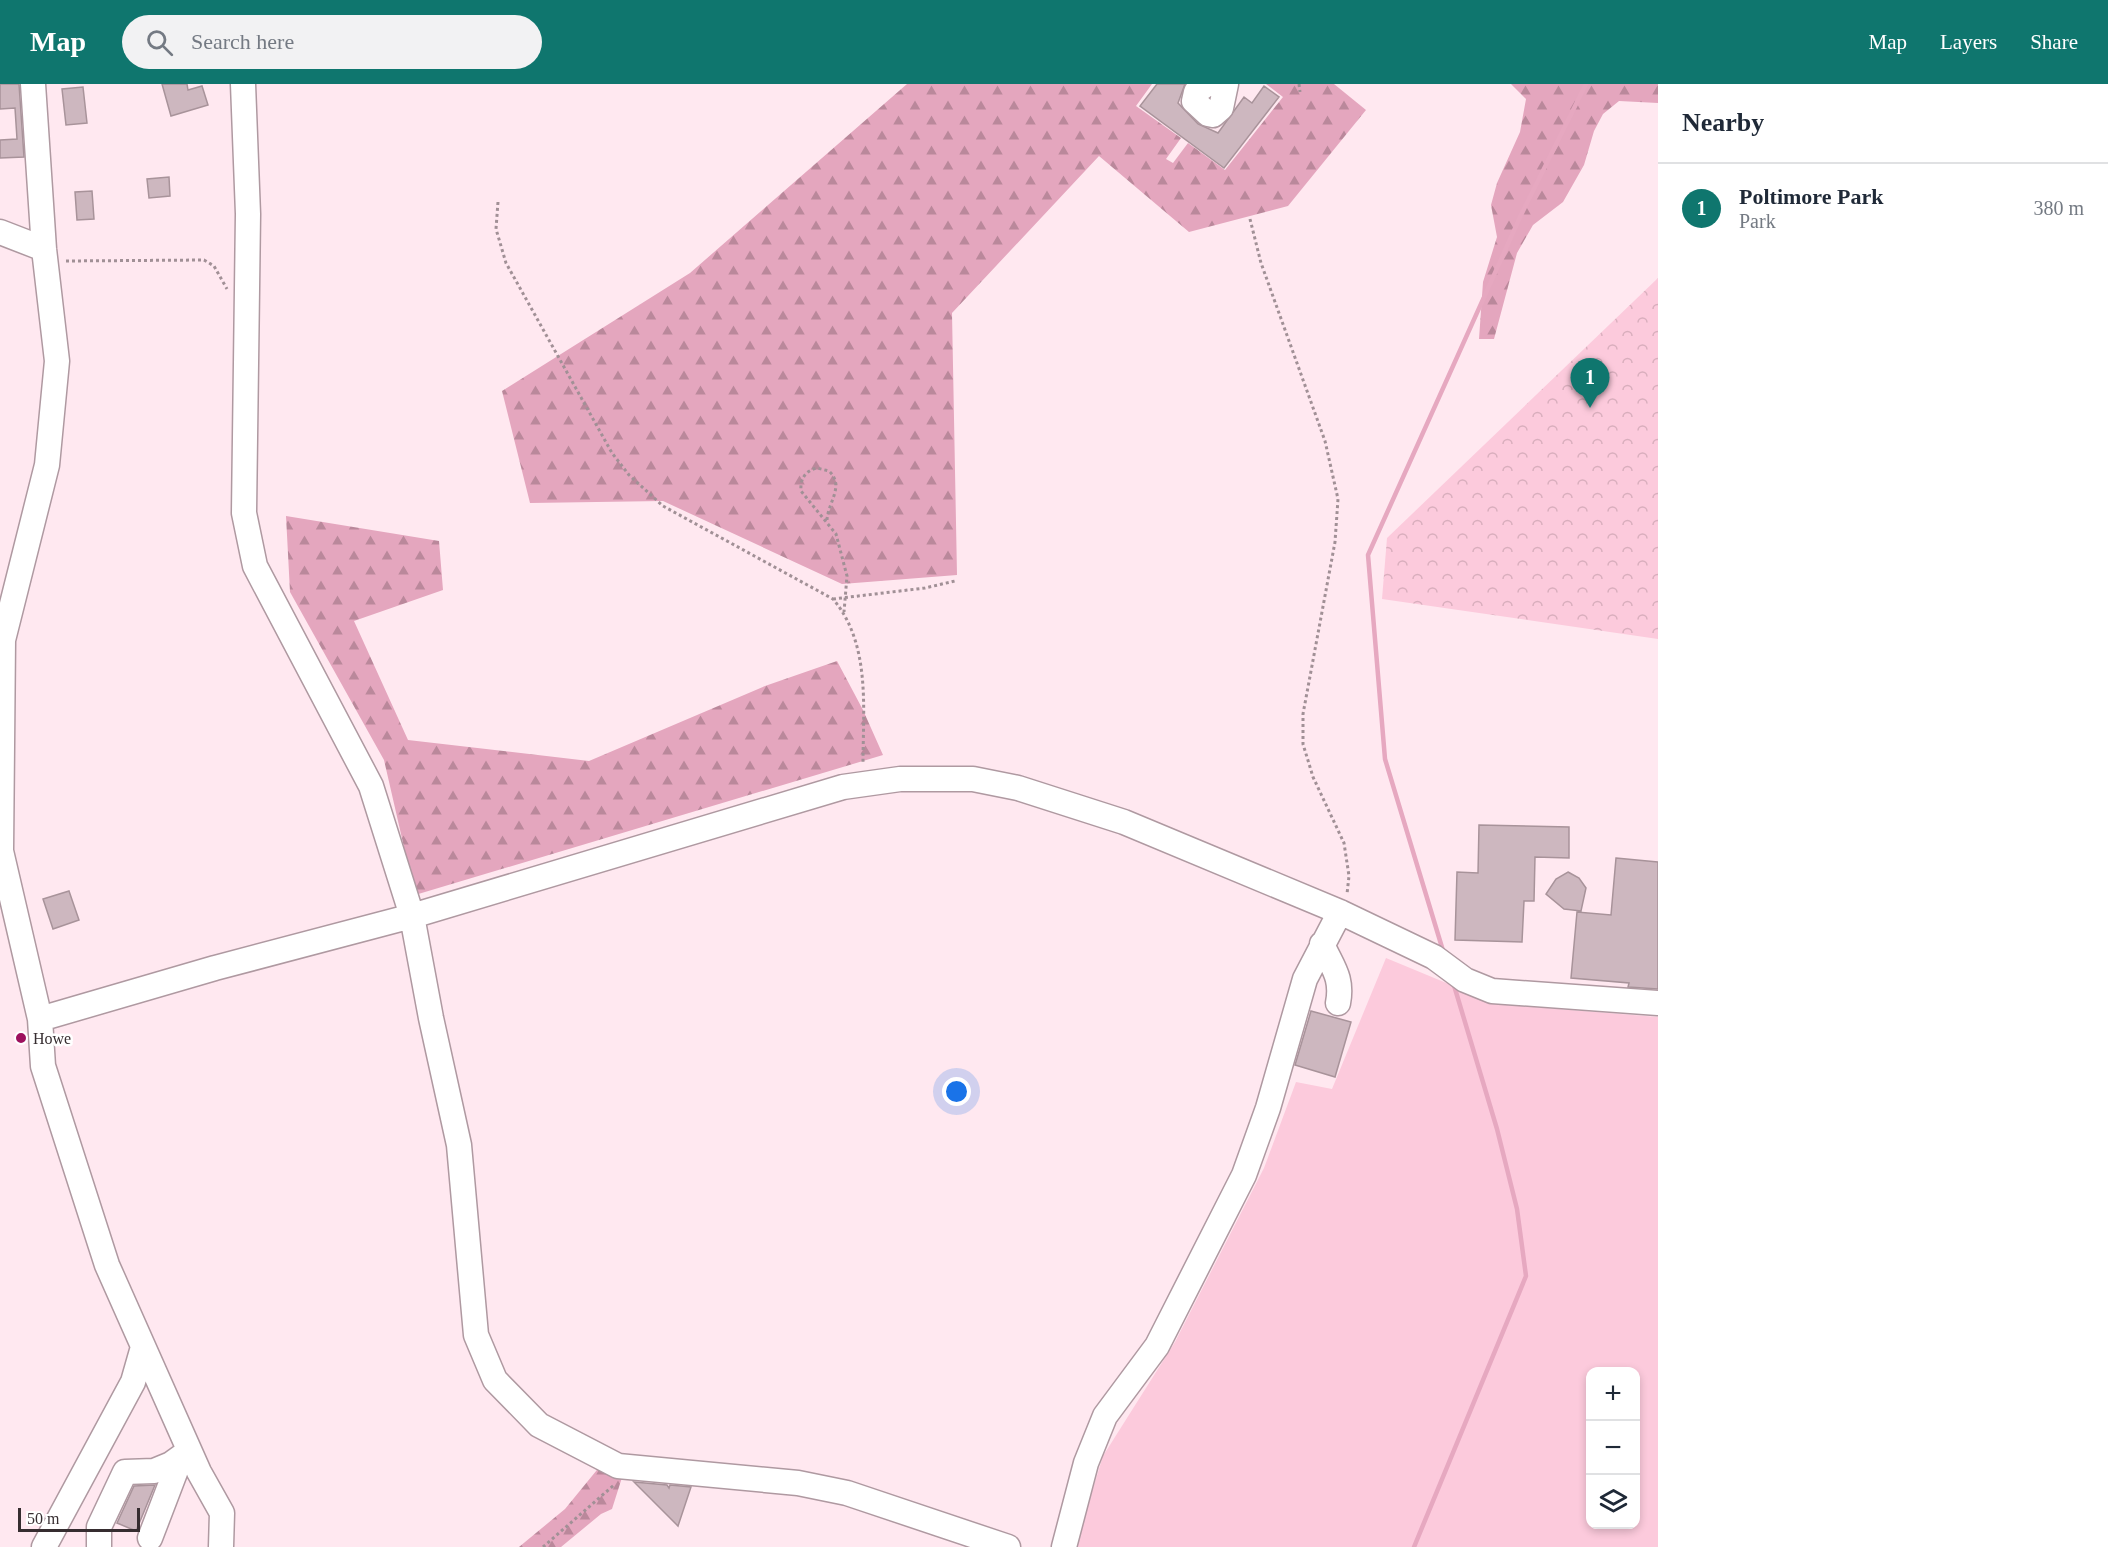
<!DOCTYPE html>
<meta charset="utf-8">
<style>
:root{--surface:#fff;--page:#f2f2f3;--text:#1f2937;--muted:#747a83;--line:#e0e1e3;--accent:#0f766e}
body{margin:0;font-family:Georgia,serif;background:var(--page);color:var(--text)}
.controls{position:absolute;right:18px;bottom:18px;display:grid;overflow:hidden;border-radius:12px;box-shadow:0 3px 9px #0003}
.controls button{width:54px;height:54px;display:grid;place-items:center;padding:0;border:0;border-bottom:2px solid var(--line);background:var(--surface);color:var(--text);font:30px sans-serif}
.scale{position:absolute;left:18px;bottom:15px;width:122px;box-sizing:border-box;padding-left:6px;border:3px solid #362d30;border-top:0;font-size:16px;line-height:21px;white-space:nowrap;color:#362d30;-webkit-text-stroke:4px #fff;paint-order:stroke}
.you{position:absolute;left:957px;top:1008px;width:21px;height:21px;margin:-15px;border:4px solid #fff;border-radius:50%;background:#1a73e8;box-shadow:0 0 0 9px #1a73e833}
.badge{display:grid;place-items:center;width:39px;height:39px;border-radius:50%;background:var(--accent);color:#fff;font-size:20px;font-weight:700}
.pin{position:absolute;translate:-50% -50px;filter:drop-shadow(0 2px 3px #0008)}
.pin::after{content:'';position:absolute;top:32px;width:21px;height:18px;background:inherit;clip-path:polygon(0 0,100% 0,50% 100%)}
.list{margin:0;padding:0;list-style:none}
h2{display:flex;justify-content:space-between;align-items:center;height:78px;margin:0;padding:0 24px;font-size:26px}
h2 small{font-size:20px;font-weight:400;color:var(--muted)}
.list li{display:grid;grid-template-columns:39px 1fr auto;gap:18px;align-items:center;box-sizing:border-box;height:90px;padding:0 24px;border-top:2px solid var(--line)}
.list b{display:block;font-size:22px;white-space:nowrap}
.list p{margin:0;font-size:20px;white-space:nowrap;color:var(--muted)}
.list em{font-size:20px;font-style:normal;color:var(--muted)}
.icon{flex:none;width:33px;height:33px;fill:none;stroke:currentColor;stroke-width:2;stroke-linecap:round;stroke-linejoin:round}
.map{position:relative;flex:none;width:1658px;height:1463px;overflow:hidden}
header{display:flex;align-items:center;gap:36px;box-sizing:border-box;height:84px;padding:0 30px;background:var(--accent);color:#fff}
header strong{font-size:28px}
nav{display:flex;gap:33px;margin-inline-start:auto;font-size:21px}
.search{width:420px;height:54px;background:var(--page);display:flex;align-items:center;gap:15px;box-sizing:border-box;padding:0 21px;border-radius:33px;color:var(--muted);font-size:22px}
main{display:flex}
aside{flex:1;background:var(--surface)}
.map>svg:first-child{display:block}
.grass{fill:#fccadc;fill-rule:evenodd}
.forest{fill:url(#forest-firs)}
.park{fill:url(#park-crowns)}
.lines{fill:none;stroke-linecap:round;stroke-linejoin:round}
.stream{stroke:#e6a8c0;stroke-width:4.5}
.building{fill:#cdb7bf;stroke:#a8939a;stroke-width:1.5}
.minor-casing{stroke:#af99a1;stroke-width:27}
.path{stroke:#a19096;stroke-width:3;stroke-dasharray:3 3;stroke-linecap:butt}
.minor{stroke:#fff;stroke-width:24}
.poi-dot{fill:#9d105e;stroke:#fff;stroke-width:2}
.labels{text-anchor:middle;stroke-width:5;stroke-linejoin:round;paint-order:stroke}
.poi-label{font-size:16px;fill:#362d30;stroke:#fff;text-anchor:start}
</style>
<header>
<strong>Map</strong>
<div class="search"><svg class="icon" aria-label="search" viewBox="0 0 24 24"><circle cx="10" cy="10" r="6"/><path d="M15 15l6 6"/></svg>Search here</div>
<nav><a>Map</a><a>Layers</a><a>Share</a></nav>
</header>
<main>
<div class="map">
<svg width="1658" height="1463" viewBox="0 0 1658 1463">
<defs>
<pattern id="forest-firs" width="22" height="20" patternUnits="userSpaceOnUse" patternTransform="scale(1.5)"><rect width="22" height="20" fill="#e4a6be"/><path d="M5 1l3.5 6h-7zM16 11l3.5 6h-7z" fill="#ba889b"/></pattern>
<pattern id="park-crowns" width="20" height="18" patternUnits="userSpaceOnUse" patternTransform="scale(1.5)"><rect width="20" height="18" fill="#fccadc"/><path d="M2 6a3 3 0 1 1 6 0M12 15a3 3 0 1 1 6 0" fill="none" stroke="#d9aebd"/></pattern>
</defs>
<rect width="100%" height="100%" fill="#ffe8f0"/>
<path class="grass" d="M1386,874L1497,920L1658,933V1463H1075L1103,1372L1175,1258L1264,1084L1296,998L1332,1005ZM1590,1288H1636V1440H1590Z"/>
<path class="forest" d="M907,0H1152L1136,22L1181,54L1166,75L1173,79L1188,59L1225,86L1283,13L1266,0H1334L1366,26L1288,122L1189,148L1099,72L952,229L957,491L842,500L663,417L530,419L502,307L690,189Z
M1511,0H1658V19L1619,17L1603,30L1594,47L1584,81L1563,118L1533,141L1517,169L1494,255H1479L1483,198L1497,153L1491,121L1497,99L1520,48L1526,15Z
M286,432L439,457L443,506L354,537L408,656L589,677L765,602L837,577L863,626L883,671L415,811L384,676L290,508Z
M601,1381L625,1384L612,1425L601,1430L561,1463H519L565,1425Z"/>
<path class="park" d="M1658,194V555L1382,515L1387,454Z"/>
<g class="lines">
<path class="stream" d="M1444,870L1385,675L1368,471L1521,131L1586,0
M1414,1463L1526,1192L1517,1125L1497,1045L1453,898"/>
</g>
<path class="building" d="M0,0H19L24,73L0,74V56L17,55L15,24L0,25Z
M162,0H187L188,6L202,2L208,21L171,32Z
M1157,0H1185L1178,19L1198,40L1218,49L1244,13L1252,19L1264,2L1279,13L1224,84L1140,22Z
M83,3L87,39L66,41L62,5Z
M169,93L170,112L149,114L147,95Z
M92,107L94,135L77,136L75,108Z
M1479,741L1569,743V774L1535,773L1534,817H1524L1522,858L1455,856L1457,788L1478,789Z
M1616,774L1658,778V905L1628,903L1629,899L1571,894L1577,828L1611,831Z
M1568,788L1579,794L1586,804L1581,827L1564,825L1546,810L1556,795Z
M69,807L79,836L53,845L43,815Z
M1311,927L1351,938L1335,993L1295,981Z
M634,1398L667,1401L669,1404L670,1401L691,1403L678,1442Z
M155,1401L136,1447L117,1439L134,1402Z"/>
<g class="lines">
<defs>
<path id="minor" d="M33,0L44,165L57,277L47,381L3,556L1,767L40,935L43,982L107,1181L199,1388L222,1429L221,1463
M243,0L248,130L244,429L255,482L371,702L412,832L431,934L459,1061L476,1251L495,1296L539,1341L618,1382L798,1399L847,1409L1008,1463
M1207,0L1196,8L1194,17L1208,30L1213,31L1221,24L1226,0
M0,148L44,165
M1322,860C1332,883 1343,893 1338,919
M40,935L215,884L412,832L843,703L900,695H973L1018,704L1124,738L1340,828L1434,873L1465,896L1492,907L1658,919
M150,1454L181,1373
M44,1463L133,1298L143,1263
M99,1463V1443L125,1388L154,1387L171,1380L189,1367
M1064,1463L1086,1379L1105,1332L1157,1262L1244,1091L1268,1024L1305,895L1340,828"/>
</defs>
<use href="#minor" class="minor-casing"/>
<path class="path" d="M1299,0L1300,8
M498,118L496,145L506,179L612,369L629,391L663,422L833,515C871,560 863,624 863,680
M1250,135L1261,179L1325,357L1338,415L1335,458L1303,630V660L1313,693L1344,759L1349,792L1347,810
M66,177L204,176L214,182L227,205
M827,436C828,418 845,402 829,387L817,384C805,387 800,395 801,407L836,450L847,492L844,528
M833,515L925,504L955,497
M543,1463L614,1401"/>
<use href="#minor" class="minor"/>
</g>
<circle class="poi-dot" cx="21" cy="954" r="6"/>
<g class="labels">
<g class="poi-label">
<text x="33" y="960">Howe</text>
</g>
</g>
</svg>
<div class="controls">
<button>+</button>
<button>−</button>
<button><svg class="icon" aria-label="layers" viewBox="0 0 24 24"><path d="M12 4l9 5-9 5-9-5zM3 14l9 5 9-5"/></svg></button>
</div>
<div class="scale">50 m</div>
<div class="you"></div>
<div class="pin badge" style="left:1590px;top:324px">1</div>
</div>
<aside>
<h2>Nearby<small></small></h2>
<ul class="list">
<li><span class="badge">1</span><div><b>Poltimore Park</b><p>Park</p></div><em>380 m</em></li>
</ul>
</aside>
</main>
